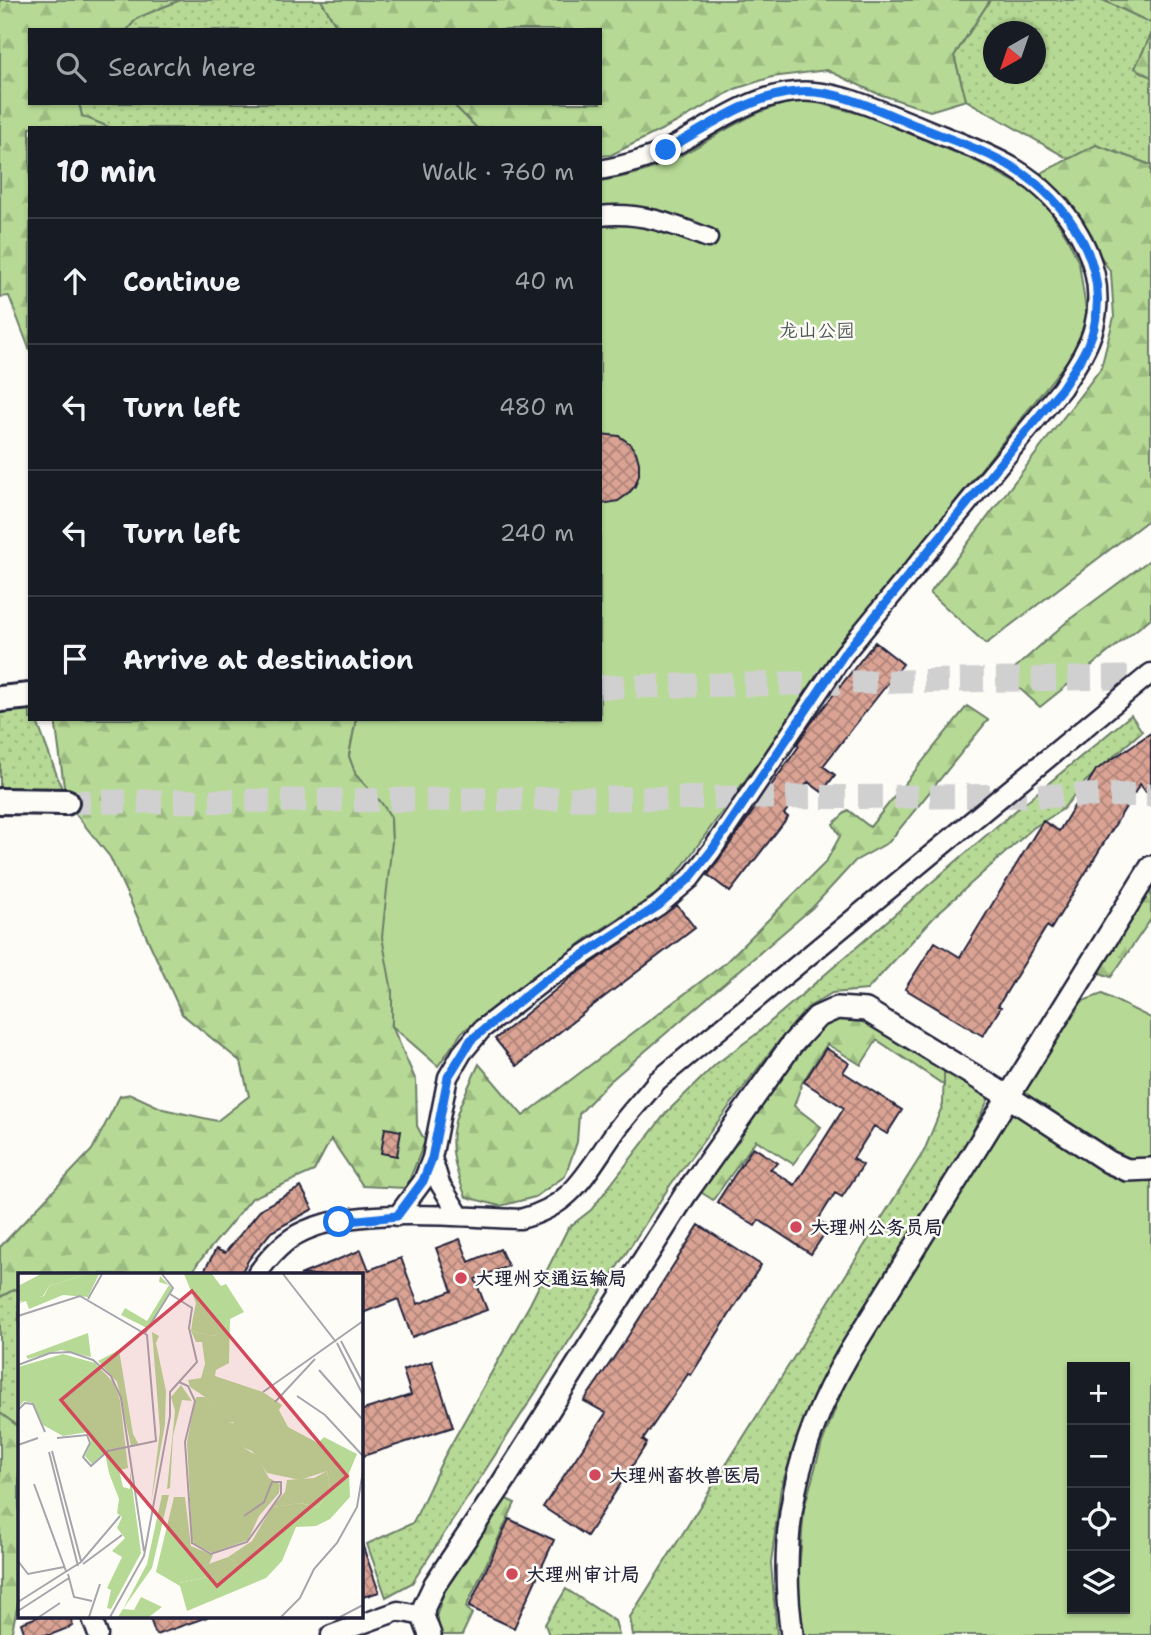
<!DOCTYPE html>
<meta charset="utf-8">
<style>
:root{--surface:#171b24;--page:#20242c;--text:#f1f3f6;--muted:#9ea1a6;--line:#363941}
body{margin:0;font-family:"Shantell Sans","LXGW WenKai TC",sans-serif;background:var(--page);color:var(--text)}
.controls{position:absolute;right:21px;bottom:21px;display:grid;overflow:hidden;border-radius:0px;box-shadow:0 2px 5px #0004}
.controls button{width:63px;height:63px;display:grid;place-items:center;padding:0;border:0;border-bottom:2px solid var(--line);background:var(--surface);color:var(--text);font:35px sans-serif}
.compass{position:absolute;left:983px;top:21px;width:63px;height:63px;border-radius:50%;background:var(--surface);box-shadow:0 2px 5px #0004;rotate:220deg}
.stop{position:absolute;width:21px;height:21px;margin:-16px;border:5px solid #1a73e8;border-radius:50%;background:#fff}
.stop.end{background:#1a73e8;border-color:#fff;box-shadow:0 2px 7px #0008}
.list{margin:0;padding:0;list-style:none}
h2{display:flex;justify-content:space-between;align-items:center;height:91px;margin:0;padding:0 28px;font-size:30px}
h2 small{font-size:23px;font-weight:400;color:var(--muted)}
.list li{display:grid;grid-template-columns:46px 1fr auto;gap:21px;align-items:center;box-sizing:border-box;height:126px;padding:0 28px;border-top:2px solid var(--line)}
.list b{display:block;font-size:26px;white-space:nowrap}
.list em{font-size:23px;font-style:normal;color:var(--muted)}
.icon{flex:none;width:38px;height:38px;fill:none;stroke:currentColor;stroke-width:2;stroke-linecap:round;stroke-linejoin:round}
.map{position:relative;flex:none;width:1151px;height:1635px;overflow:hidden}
.search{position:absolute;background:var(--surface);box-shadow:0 2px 5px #0004;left:28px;top:28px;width:574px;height:77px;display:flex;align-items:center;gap:18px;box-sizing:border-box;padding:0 24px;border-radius:0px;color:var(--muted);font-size:26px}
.panel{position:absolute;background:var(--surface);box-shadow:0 2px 5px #0004;left:28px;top:126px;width:574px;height:595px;border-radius:0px}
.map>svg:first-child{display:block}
.grass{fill:url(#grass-dots);stroke:#6c7e68;stroke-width:2;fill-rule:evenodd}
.forest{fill:url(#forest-firs);stroke:#6c7e68;stroke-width:2}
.green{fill:#b6da95;stroke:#6c7e68;stroke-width:2;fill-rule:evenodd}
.building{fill:url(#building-cross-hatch);stroke:#22223b;stroke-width:2}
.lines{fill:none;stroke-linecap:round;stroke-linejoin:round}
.secondary-tunnel{stroke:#d1d0d1;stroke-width:24;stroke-dasharray:24 12;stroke-linecap:butt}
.minor-casing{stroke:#22223b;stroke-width:23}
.tertiary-casing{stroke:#22223b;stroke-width:26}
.secondary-casing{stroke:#22223b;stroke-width:30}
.minor{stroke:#fdfcf7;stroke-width:18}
.tertiary{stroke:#fdfcf7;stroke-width:21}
.secondary{stroke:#fdfcf7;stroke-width:24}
.route{stroke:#1a73e8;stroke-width:9}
.poi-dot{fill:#d1495b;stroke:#fdfcf7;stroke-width:2.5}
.labels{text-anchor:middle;stroke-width:5;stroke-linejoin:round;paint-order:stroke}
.park-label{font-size:19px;fill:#4e5956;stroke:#fdfcf7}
.poi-label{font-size:19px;font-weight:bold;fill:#22223b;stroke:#fdfcf7;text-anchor:start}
.inset-road{fill:none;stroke:#a5a5ac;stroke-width:2}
.view{fill:#d1495b;fill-opacity:0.15;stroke:#d1495b;stroke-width:3.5}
.inset-edge{fill:none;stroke:#22223b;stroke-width:3.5}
</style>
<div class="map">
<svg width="1151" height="1635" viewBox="0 0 1151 1635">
<defs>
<pattern id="grass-dots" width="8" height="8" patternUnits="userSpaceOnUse" patternTransform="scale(1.75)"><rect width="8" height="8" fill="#b6da95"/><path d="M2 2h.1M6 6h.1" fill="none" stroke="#9cbb81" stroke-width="1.8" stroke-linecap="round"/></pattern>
<pattern id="forest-firs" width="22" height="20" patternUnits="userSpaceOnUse" patternTransform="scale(1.75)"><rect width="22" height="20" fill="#b6da95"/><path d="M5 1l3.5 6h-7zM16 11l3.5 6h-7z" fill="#9cbb81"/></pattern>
<pattern id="building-cross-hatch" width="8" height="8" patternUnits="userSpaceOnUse" patternTransform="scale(1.75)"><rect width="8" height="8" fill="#daa394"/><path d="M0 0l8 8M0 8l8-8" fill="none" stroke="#b0847a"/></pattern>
</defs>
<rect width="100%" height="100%" fill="#fdfcf7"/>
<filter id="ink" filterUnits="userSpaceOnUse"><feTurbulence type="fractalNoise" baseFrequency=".0143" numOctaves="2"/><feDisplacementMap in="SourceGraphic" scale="14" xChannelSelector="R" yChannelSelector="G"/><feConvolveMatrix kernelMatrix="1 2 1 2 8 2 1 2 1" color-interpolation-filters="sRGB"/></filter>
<g filter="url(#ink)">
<path class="grass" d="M180,0H321L339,30H127L137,18Z
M990,0H1103L1151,23V35L1135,68L1151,77V165L1096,145L1069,159L966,100L954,56ZM993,32H1036V74H993Z
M79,103H452L477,128H111L82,116Z
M30,706V719H36L62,789L0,790V709Z
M1131,715L1142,731L1085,782L1063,809L1033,828L938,913L867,990L832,993L807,1008L774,1047L671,1184L412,1583L386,1597L367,1544L413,1523L444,1457L530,1304L568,1228L591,1210L666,1113L716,1064L755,1035L997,826Z
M944,1066L989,1098L967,1143L905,1251L852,1330L806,1415L781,1487L771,1563L777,1635H633L630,1617L924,1151L943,1104Z
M15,1289L19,1290V1427L0,1413V1297Z
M566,1589L615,1621L619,1635H549L545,1624Z"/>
<path class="forest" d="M0,0H180L137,18L127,30H30V103H79L82,116L111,128H30V351L9,296L0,297Z
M321,0H990L954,56L966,100L930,111L876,93L827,70L772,77L735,89L677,122L611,155L600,156V128H477L452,103H600V30H339Z
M1103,0H1151V23Z
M1151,35V77L1135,68Z
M1096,145L1151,165V518L986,644L930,593L1101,368L1114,317L1111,273L1091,241L1041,173Z
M1151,559V618L1040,707L1006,676L1070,619Z
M967,706L988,720L889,842L855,861L812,908L608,1083L579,1114L577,1142L565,1176L535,1197L500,1206L466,1197C441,1137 453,1120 479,1064L523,1116L724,964L826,862L840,836L833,824L848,810L870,827Z
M55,719H356L349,756L356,775L381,802L391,817L392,841L403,807L392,1026L416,1081L417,1126L425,1141L406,1188L363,1186L331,1139L314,1171L252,1198L197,1264L192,1274H19V1290L15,1289L0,1297V1247L92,1150L120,1096L131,1094L163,1109L217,1121L249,1096L241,1062L182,1014L110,857L66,802Z
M1151,884V919L1111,977L1097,972Z
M868,1017L944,1066V1085L877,1040L861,1065L827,1044L802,1083L794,1106L821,1127L793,1164L756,1140L713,1200L696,1189L812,1033L834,1018Z
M0,1413L19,1427V1599L11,1635H0Z
M502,1497L515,1503L466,1607L472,1614L462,1635H434L432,1629L450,1574Z"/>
<path class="green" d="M806,100L865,115L978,162L1033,192L1048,208L1067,237L1079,263L1087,316L1081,336L1071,356L869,610L679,871L656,894L588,938L462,1032L438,1066L392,1026V991L382,937L392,841L391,817L381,802L356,775L349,756L356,719H600V181C620,178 640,174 658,166C708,146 750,105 806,100Z
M1102,994L1151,1018V1635H805L797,1596L804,1509L822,1443L846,1381L979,1161L1080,1002ZM1072,1367H1125V1609H1072Z"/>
<path class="building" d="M600,434L619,436L629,443L636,452L639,463V475L635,486L628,494L618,501L607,503L600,502Z
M875,642L903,664L823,766L835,775L822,792L808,782L784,814L788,817L730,892L708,875L799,746L797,744L809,726Z
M1151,733V799L1140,784L1051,929L1047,926L998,1006L1001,1007L983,1036L905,989L935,942L960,957L1043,821L1059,831L1096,770Z
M677,905L695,928L591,1007L517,1066L495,1039L569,979Z
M826,1048L849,1063L843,1072L902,1110L887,1134L874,1126L853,1159L863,1165L842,1197L835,1193L818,1220L829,1227L811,1254L759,1220L755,1226L717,1202L753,1147L778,1163L770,1169L795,1185L844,1108L804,1082Z
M385,1128L401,1131L397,1156L381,1153Z
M301,1187L313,1209L271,1232L249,1259L240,1275H202L216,1249L225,1253L262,1208Z
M699,1225L761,1265L691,1375L688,1374L643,1440L647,1443L587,1536L543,1507L606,1413L584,1401L623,1344Z
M460,1239L469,1262L500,1249L508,1266L475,1279L487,1310L412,1337L398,1299L360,1314V1275H300L361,1250L369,1270L401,1258L418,1304L452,1291L436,1248Z
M432,1361L453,1427L360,1457V1411L411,1395L403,1370Z
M509,1519L554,1540L514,1628L469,1607Z
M362,1544L379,1592L360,1598V1545Z
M40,1616H69L73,1626L50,1635H25L21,1623Z
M149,1616H207V1617L156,1635Z"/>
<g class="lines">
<path class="secondary-tunnel" d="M600,687L1151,677
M66,802L1151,795"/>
<defs>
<path id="minor" d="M600,216C639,211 672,224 708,238
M397,1216L423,1181L432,1158
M460,1216L440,1184L432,1158L448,1077L462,1053L482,1029L544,981L658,906L690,879L712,850L844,654L1062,388C1074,369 1088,350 1094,327C1110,263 1067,200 1014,168C984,150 949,139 917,125C880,111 836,88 795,92C748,96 707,129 666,150C645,160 623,166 600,170
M257,1274C269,1257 284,1240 304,1231C359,1206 459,1217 520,1219C571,1207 585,1175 613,1135C626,1116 643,1099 657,1081L1151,673
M91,1616L98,1635
M331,1635L398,1611L423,1616"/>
<path id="tertiary" d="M430,1635L423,1616L424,1607L435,1584L500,1487L685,1195L792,1044L817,1017L837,1008L866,1010L1009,1097L1109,1162L1127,1170L1151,1169
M792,1635C777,1533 796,1444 848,1355L1151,867"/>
<path id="secondary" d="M0,699L30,696
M0,801L66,802"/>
</defs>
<use href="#minor" class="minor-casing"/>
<use href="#tertiary" class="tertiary-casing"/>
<use href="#secondary" class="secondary-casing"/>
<use href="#minor" class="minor"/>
<use href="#tertiary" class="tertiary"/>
<use href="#secondary" class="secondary"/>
</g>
</g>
<g class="lines" filter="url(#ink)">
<path class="route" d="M339,1222L397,1216L423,1181L432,1158L448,1077L471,1040L544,981L658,906L690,878L712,850L844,654L1062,388C1074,369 1088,350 1094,328C1110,263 1067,201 1014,168C984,150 949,139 917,126C880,111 836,88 796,92C749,96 706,128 666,150"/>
</g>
<g class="poi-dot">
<circle cx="796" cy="1227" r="7"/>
<circle cx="461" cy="1278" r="7"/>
<circle cx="595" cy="1475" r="7"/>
<circle cx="512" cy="1574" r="7"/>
</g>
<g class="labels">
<g class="park-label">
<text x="817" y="337">龙山公园</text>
</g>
<g class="poi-label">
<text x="810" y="1234">大理州公务员局</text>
<text x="475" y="1285">大理州交通运输局</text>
<text x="609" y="1482">大理州畜牧兽医局</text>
<text x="526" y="1581">大理州审计局</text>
</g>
</g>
<g transform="translate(18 1273)">
<rect width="345" height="345" fill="#fdfcf7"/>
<path d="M69,1H81L70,24L45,22L11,36L8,28L0,31L8,26L26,23L31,13ZM142,3L154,15L131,56L103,42L107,35L129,48L151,12L141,9ZM202,43L210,47L205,59L194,63L173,58L175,44ZM134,59L141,63L138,70L148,118L147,151L133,230L142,158ZM70,60L73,84L43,77L10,86L8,83ZM101,77L115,161L121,172L113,173L99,109L80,88ZM309,198L312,214L300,235L283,230L254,234L267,219L269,207L296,205ZM210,284L216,288L218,302L213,306L196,310L194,303L162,310L174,297ZM123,324L144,334L131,344H100L105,336L116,337Z" fill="#b6da95"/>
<path d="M23,1H69L31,13L25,23L0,29V13ZM166,1H194L203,13L208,11L226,39L212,46L211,90L198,97L197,103L245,119L264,132L261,137L270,154L300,170L306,164L339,181L331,200L332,224L312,246L298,253L278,254L264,288L248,305L169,338L162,313L138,299L156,224H167L173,273L195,282L191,291L175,297L162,310L194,303L196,310L217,303L216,288L210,284L234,268L254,234L282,230L300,235L312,214L309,198L282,207L249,200L234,178L226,175L215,149L207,150L187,124L172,114L170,107L183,105L187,91L184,69H178L173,58L195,63L205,58L210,47L175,44L178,30ZM163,112L174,128L164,127L155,163L152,215L149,216L157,138L153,124ZM101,197L105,214L112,216V197L123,280L93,336L89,335L93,317L89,315L104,284L94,278L107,265L99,255L104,244L99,240L101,226L91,200ZM144,222H151L134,295L105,336L129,291Z" fill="#b6da95"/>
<path d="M45,81L77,90L95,109L102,127L110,195L91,200L87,180L74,191L67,183L73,169L70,159L45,163L25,152L15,130L6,128L0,135V94ZM178,124H187L207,148L218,151L226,175L238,182L251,205L262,211L261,220L241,243L230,267L194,280L176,271L174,265L169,169Z" fill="#b6da95"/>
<path class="inset-road" d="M265,1L318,69M70,26L84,1M0,43L62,23L129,62L138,168L90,178L73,193L65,184L72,170L69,162L39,165M127,60L155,15L144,1M323,68L345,110M319,70L345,122M0,92L32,80L52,79L75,87L93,103L103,125L126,278M301,97L345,147M161,109L170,113L177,128L167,169L174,270L193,281L229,269L263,221V209H254L246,229L226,243M245,119L345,48M279,123L307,142L345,183M257,129L297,86M0,137L7,130L15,131L27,159M0,172L20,165M34,178L63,288M31,179L60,293M16,211L48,298M0,288L10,301L46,294M65,291L104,262M50,301L56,324L74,328M0,329L63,289L102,243M0,338L51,305M21,344L42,330M71,344L82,311M92,344L126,283L152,143V119L179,89L171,55L174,35L152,21M263,344L282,325L296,296L319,270L339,234L345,198M322,344L345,332"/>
<path class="view" d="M174,18L329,203L199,313L43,127Z"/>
<rect width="345" height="345" class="inset-edge"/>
</g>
</svg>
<div class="controls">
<button>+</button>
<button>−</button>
<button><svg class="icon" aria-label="locate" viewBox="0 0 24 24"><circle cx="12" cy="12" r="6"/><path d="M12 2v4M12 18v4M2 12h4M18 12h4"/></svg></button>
<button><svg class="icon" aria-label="layers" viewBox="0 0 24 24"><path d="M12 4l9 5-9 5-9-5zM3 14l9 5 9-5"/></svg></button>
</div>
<svg class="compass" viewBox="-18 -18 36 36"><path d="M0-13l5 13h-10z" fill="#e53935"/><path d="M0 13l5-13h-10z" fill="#9ea1a6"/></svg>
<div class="stop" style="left:339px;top:1222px"></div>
<div class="stop end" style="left:666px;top:150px"></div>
<div class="search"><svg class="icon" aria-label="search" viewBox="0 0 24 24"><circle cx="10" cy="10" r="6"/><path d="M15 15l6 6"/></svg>Search here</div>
<section class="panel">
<h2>10 min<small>Walk · 760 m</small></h2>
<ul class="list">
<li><svg class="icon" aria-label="ahead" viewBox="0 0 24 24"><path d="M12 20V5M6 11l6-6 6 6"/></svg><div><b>Continue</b></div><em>40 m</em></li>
<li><svg class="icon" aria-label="left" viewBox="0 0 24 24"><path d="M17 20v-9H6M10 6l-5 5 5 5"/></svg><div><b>Turn left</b></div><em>480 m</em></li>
<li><svg class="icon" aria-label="left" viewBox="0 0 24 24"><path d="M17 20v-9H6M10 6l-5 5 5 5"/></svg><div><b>Turn left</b></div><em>240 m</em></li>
<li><svg class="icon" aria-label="arrive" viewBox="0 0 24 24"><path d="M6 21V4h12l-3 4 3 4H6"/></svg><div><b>Arrive at destination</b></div></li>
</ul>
</section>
</div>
